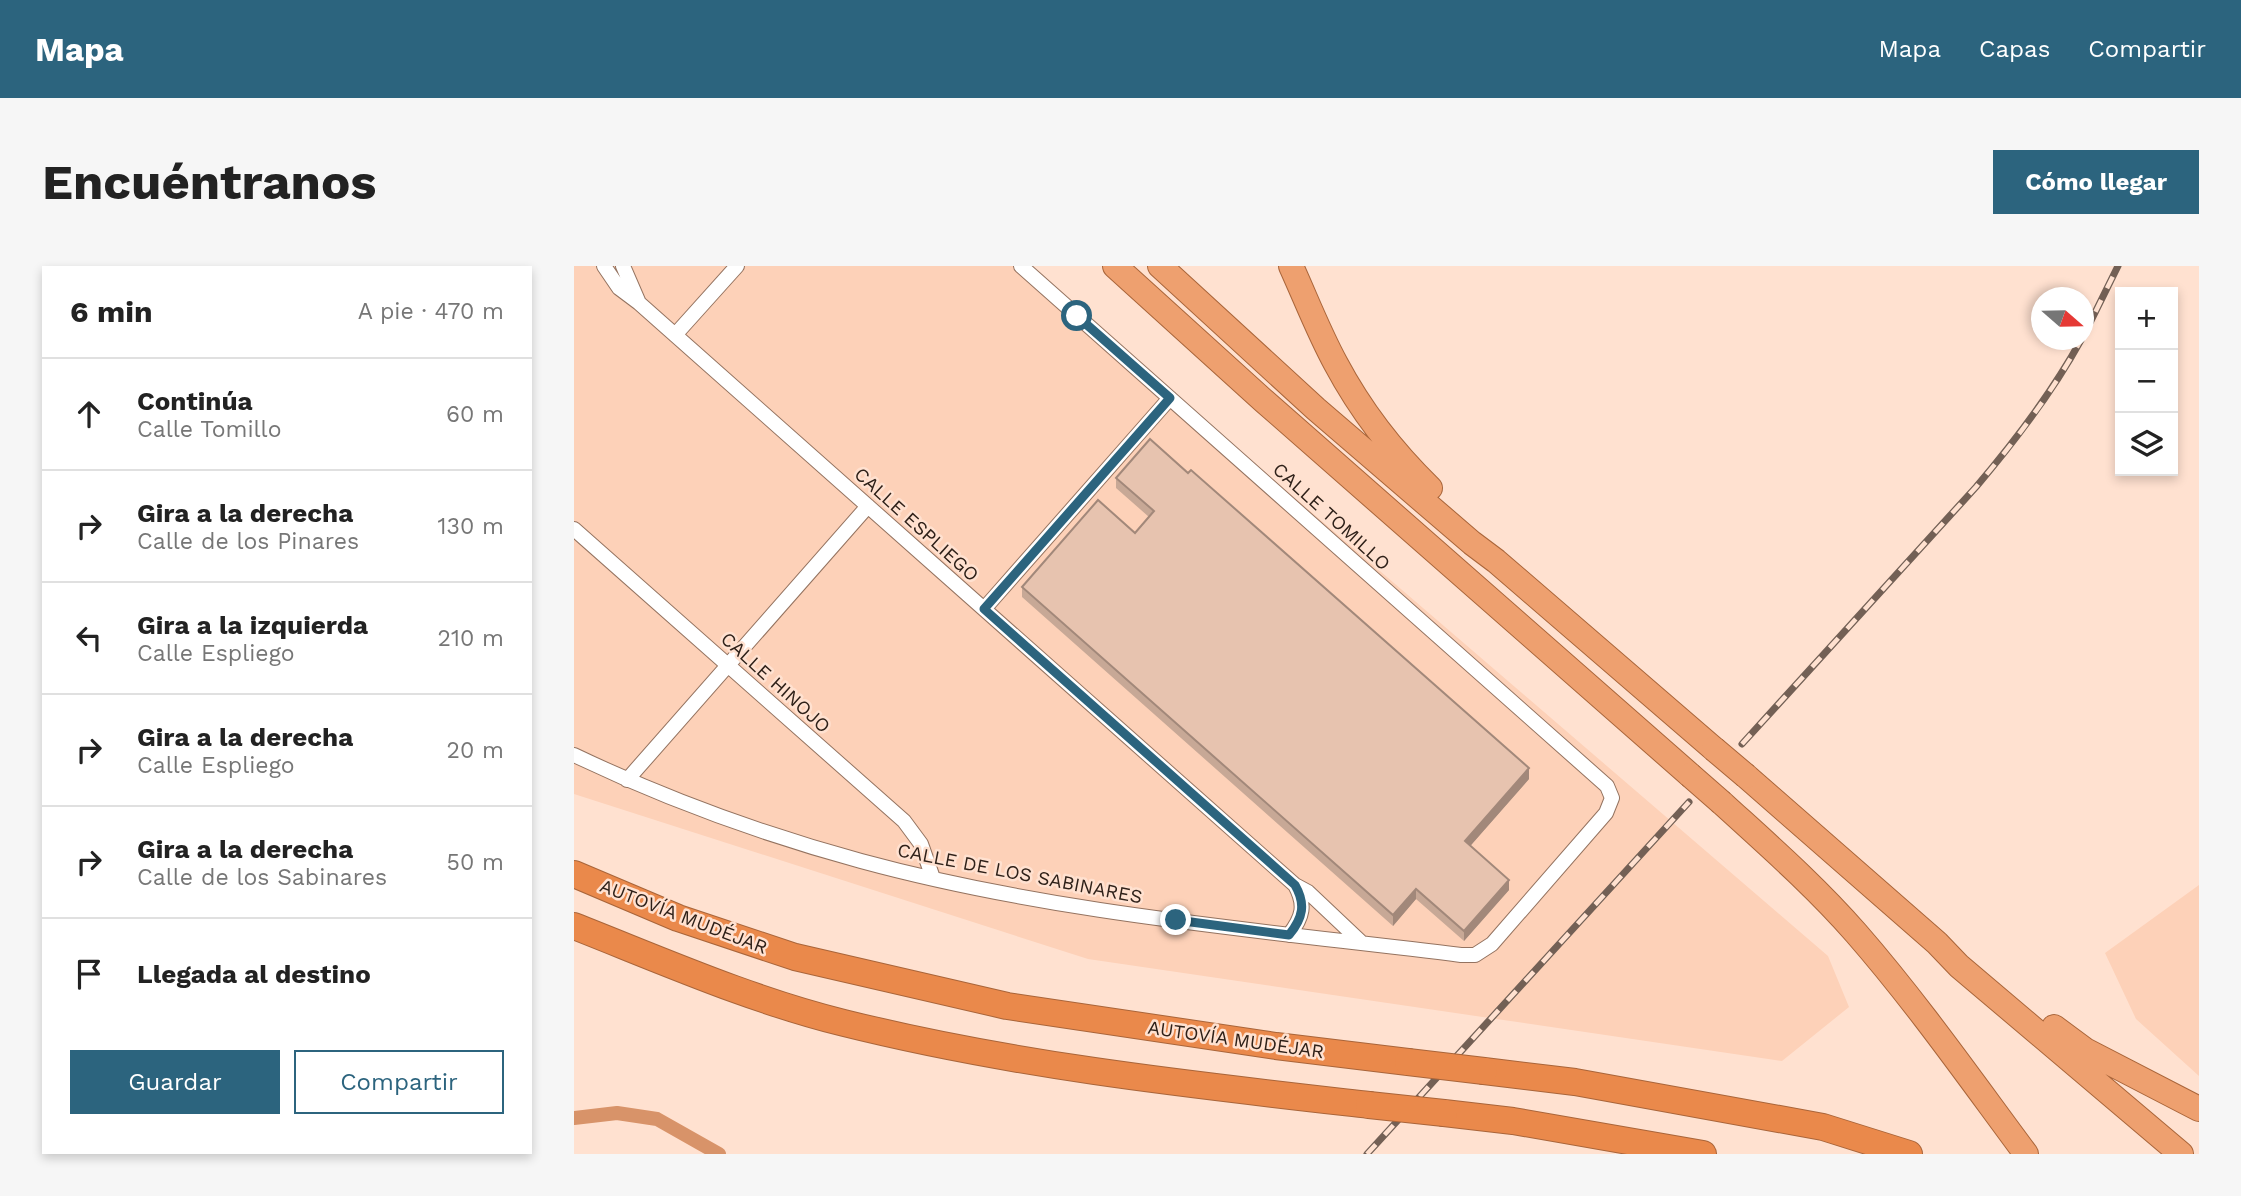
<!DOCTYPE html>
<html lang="es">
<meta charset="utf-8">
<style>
:root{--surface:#fff;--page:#f6f6f6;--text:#222;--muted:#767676;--line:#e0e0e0;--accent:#2c647e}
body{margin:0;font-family:"Work Sans",sans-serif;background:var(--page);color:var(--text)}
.controls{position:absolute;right:21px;top:21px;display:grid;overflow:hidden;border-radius:0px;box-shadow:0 4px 10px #0003}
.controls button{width:63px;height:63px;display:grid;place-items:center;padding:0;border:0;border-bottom:2px solid var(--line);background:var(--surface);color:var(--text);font:35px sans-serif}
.compass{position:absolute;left:1457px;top:21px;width:63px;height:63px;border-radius:50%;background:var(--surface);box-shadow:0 4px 10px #0003;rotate:110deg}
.stop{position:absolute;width:21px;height:21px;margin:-16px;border:5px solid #2c647e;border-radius:50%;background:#fff}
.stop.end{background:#2c647e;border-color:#fff;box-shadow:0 2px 7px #0008}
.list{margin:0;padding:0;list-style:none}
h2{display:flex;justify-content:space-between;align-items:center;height:91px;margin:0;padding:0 28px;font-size:30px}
h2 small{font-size:23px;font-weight:400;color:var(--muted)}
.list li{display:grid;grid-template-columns:46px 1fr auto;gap:21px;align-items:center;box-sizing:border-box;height:112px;padding:0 28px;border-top:2px solid var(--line)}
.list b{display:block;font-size:26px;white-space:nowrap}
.list p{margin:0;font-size:23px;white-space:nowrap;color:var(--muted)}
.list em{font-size:23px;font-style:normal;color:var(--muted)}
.actions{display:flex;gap:14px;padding:21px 28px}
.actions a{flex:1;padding:16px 0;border:2px solid var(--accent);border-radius:0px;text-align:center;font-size:24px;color:var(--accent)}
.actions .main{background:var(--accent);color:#fff}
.icon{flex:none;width:38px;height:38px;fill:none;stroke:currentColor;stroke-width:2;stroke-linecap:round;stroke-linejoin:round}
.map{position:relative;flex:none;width:1625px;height:888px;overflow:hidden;border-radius:0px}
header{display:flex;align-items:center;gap:42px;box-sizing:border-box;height:98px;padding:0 35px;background:var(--accent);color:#fff}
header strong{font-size:33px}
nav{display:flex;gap:38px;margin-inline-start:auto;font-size:24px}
.intro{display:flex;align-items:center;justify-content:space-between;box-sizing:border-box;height:168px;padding:0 42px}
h1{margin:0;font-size:49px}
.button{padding:18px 32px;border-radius:0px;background:var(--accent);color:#fff;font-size:24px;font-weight:700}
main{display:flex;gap:42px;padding:0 42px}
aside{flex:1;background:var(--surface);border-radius:0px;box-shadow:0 4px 10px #0003}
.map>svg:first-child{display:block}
.built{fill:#fdd1b8}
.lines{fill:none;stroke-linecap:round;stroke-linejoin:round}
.canal{stroke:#d89369;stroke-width:14}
.minor-casing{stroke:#947360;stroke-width:16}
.trunk-casing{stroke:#a9653a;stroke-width:26}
.motorway-casing{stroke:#a9653a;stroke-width:28}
.minor{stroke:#fff;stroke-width:14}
.trunk{stroke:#eea06f;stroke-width:24}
.motorway{stroke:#ea894b;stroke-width:26}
.rail-casing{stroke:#736055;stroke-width:7}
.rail{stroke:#ffe1d0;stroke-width:4.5;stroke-dasharray:13;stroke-linecap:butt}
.trunk-bridge-casing{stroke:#a9653a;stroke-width:26;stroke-linecap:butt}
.motorway-bridge-casing{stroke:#a9653a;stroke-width:28;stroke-linecap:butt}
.trunk-bridge{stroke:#eea06f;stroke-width:24}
.motorway-bridge{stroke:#ea894b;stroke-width:26}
.wall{fill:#c7a896}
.shaded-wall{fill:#a2887a}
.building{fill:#e7c3af;stroke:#a2887a;stroke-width:2}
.route{stroke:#2c647e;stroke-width:9}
.labels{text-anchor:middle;stroke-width:5;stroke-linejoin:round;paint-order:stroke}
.street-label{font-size:19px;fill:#2f2119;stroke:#ffe1d0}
</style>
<header>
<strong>Mapa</strong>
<nav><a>Mapa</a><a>Capas</a><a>Compartir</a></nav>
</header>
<div class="intro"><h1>Encuéntranos</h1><a class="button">Cómo llegar</a></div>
<main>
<aside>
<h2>6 min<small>A pie · 470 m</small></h2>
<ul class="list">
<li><svg class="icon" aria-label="ahead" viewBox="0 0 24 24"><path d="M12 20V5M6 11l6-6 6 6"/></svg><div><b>Continúa</b><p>Calle Tomillo</p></div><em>60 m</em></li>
<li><svg class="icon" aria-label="right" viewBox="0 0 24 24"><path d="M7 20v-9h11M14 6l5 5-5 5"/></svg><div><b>Gira a la derecha</b><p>Calle de los Pinares</p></div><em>130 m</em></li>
<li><svg class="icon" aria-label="left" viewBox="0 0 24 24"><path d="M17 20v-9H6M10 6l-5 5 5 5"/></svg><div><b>Gira a la izquierda</b><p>Calle Espliego</p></div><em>210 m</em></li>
<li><svg class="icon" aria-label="right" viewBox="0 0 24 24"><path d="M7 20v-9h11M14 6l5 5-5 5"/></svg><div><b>Gira a la derecha</b><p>Calle Espliego</p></div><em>20 m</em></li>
<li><svg class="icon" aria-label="right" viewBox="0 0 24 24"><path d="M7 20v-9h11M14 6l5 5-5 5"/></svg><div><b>Gira a la derecha</b><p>Calle de los Sabinares</p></div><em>50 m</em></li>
<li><svg class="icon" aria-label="arrive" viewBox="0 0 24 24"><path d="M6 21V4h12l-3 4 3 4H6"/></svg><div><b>Llegada al destino</b></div></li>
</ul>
<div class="actions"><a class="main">Guardar</a><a>Compartir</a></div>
</aside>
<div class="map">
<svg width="1625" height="888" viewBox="0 0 1625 888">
<rect width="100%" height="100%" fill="#ffe1d0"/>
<path class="built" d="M0,0H451L1254,690L1275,741L1208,795L514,693L0,528Z
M1625,619V810L1562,753L1531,687Z"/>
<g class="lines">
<path class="canal" d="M0,852L43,847L83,853L145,888"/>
<defs>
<path id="minor" d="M30,0L45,22L65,37L721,619L734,626L788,677
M49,0L65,37
M101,69L163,0
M0,263L330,555L347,578L359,612
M410,343L596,132
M0,489C92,533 188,568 287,595C482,648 686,664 887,689H901L918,678L1032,547L1038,532L1033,520L447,0
M53,514L294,240
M715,669C729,651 732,639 721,619"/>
<path id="trunk" d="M541,0L690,135L1116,509
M586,0L742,143L898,277L922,295L1140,483
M717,0C732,33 745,67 762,98C786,143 819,186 856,222
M1172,510L1363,677L1385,700L1607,888
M1148,537C1194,579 1241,620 1282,667C1343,737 1397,814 1452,888
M1480,761L1511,784L1625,843"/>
<path id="motorway" d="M0,608L104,652L221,691L433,740L702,780L834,796
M0,660C89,695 177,734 270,757C442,800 619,819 795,839
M910,805L1001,816L1249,861L1335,888
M870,847L939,855L1129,888"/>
</defs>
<use href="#minor" class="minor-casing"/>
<use href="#trunk" class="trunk-casing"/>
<use href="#motorway" class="motorway-casing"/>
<use href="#minor" class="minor"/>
<use href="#trunk" class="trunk"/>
<use href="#motorway" class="motorway"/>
<defs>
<path id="rail" d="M1510,69L1544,0
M1168,478L1402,221C1441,175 1478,127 1507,74
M793,888L1115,536"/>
</defs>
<use href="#rail" class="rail-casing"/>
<use href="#rail" class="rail"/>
<defs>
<path id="trunk-bridge" d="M1140,483L1172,510
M1116,509L1148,537"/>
<path id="motorway-bridge" d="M834,796L910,805
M795,839L870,847"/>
</defs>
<use href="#trunk-bridge" class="trunk-bridge-casing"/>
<use href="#motorway-bridge" class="motorway-bridge-casing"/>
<use href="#trunk-bridge" class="trunk-bridge"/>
<use href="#motorway-bridge" class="motorway-bridge"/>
</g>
<path class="wall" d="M542,212L955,513L896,580L935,624L890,675L842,633L819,660L448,331V321L561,267L575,251L542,222Z"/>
<path class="shaded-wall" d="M955,502V513L891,586V575Z
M935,614V624L890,675V665Z
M842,623V633L819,660V649Z"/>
<path class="building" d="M576,173L614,207L617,204L955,502L891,575L935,614L890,665L842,623L819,649L448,321L524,234L561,267L580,245L542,212Z"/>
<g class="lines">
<path class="route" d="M503,50L596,132L410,343L721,619C732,638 729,652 715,669L602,654"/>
</g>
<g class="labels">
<g class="street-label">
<text transform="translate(758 250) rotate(42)" y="7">CALLE TOMILLO</text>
<text transform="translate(343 258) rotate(42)" y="7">CALLE ESPLIEGO</text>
<text transform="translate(202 416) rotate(42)" y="7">CALLE HINOJO</text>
<text transform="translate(446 607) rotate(11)" y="7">CALLE DE LOS SABINARES</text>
<text transform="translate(110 650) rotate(21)" y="7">AUTOVÍA MUDÉJAR</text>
<text transform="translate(662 773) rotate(8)" y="7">AUTOVÍA MUDÉJAR</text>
</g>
</g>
</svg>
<div class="controls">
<button>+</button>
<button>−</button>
<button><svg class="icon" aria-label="layers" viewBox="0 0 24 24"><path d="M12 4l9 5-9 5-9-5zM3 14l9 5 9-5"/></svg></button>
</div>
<svg class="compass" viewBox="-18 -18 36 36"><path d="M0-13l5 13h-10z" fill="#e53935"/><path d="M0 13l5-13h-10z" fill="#767676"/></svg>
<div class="stop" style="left:503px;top:50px"></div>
<div class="stop end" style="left:602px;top:654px"></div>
</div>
</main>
